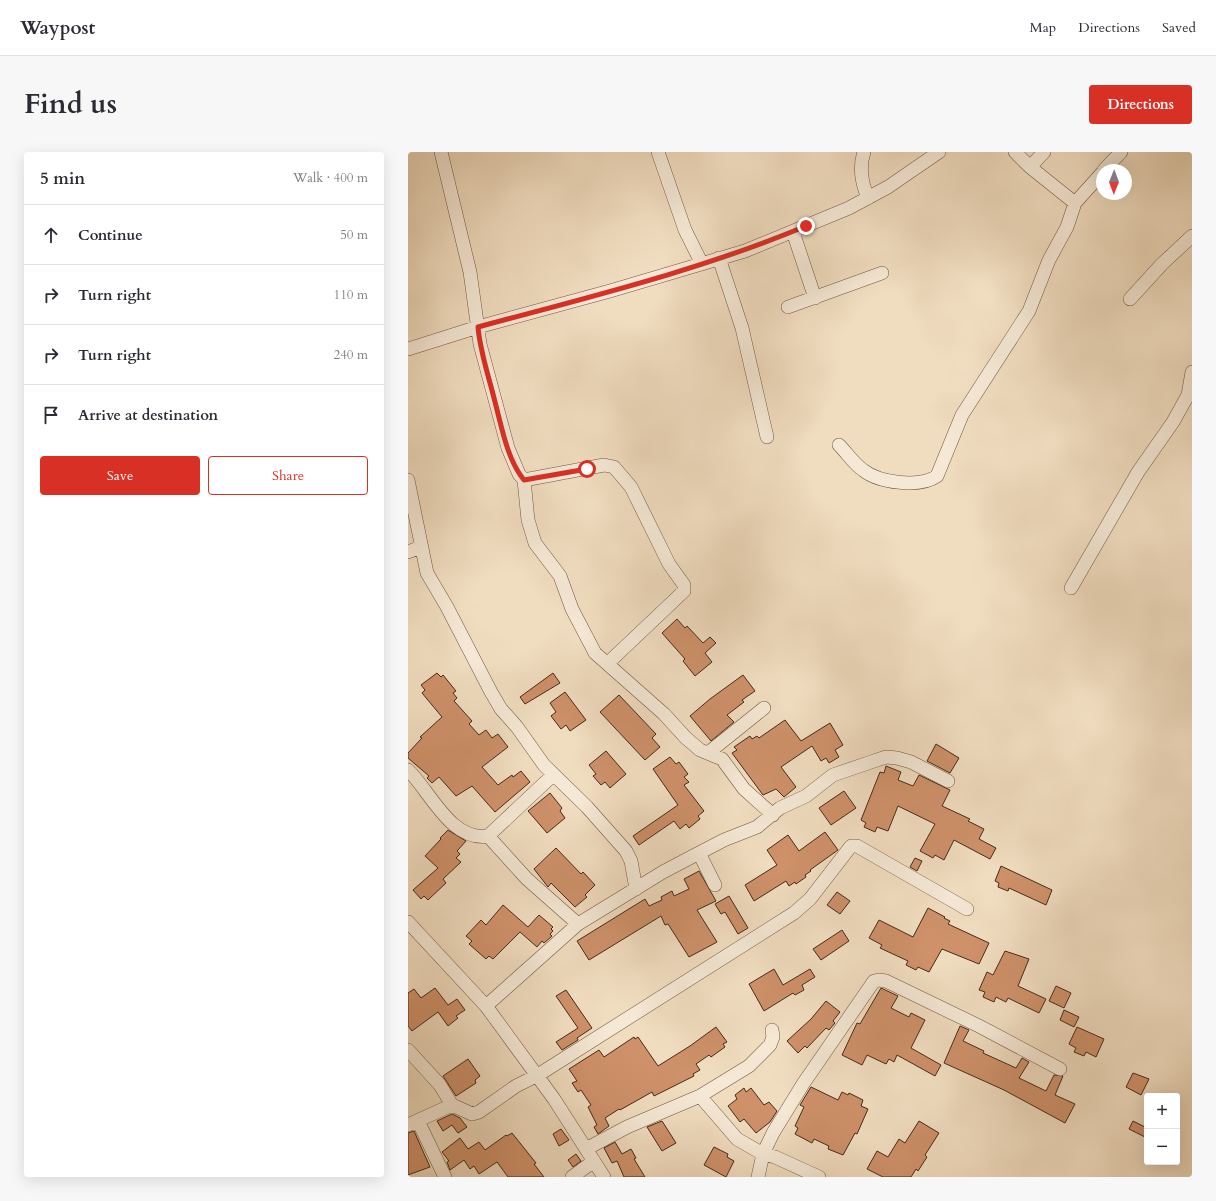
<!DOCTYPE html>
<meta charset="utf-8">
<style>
:root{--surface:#fff;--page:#f7f7f7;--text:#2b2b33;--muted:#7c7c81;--line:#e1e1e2;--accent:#d93025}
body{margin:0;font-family:Cardo,serif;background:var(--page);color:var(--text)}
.controls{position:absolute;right:12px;bottom:12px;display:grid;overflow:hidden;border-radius:4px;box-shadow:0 4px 16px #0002}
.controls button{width:36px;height:36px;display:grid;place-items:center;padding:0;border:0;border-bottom:1px solid var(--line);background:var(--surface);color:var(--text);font:20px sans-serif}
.compass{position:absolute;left:688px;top:12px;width:36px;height:36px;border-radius:50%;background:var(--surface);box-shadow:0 4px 16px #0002;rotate:181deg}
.stop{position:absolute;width:12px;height:12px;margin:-9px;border:3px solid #d93025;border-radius:50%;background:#fff}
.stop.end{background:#d93025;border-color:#fff;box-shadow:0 1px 4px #0008}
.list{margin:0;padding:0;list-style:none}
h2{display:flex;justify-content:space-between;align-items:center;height:52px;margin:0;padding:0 16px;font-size:17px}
h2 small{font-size:13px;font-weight:400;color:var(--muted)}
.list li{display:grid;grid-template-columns:26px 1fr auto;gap:12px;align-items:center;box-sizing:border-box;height:60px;padding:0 16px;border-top:1px solid var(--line)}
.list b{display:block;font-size:15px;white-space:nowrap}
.list em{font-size:13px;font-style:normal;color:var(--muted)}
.actions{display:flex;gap:8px;padding:12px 16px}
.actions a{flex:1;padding:9px 0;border:1px solid var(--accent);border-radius:4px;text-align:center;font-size:14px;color:var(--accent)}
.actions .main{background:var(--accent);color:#fff}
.icon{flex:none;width:22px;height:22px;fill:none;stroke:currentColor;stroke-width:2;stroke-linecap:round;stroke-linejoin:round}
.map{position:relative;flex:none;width:784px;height:1025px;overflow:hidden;border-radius:4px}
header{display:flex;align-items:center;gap:24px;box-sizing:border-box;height:56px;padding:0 20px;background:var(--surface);border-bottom:1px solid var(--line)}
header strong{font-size:19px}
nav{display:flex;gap:22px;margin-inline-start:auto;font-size:14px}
.intro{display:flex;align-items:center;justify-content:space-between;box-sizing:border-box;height:96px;padding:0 24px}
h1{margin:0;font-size:28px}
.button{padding:10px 18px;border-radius:4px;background:var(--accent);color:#fff;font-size:14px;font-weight:700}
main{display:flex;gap:24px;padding:0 24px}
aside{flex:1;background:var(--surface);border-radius:4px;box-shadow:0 4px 16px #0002}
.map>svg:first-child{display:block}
.building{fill:#ce916a;stroke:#462a18}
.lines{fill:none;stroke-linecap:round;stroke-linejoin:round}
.minor-casing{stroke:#705642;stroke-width:14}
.minor{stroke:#f5e8d5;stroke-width:13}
.route{stroke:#d93025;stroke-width:5}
</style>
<header>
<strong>Waypost</strong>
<nav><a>Map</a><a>Directions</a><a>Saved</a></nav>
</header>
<div class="intro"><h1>Find us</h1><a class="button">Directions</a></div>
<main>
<aside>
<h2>5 min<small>Walk · 400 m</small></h2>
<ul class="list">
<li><svg class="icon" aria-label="ahead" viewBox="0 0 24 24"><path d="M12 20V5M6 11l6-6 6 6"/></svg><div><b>Continue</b></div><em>50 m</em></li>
<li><svg class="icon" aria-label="right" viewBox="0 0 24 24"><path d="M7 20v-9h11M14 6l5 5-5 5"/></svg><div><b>Turn right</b></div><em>110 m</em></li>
<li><svg class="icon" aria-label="right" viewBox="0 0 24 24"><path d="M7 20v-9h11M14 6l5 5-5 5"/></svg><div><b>Turn right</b></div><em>240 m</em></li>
<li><svg class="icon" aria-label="arrive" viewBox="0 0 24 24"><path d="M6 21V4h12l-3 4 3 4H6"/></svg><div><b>Arrive at destination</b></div></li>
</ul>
<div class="actions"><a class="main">Save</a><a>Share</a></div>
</aside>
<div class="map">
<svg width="784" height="1025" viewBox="0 0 784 1025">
<rect width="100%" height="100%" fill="#f0dcbf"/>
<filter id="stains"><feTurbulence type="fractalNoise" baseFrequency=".005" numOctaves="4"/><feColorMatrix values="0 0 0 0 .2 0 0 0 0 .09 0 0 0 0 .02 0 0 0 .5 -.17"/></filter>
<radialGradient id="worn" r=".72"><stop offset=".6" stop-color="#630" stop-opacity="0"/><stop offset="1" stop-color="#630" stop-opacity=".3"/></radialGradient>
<path class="building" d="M269,467L277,476L279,474L295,491L302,485L308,491L297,501L304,510L287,524L275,509L277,507L254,481Z
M29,521L33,525L35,523L48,539L45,541L49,546L46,549L64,569L61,572L71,583L78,578L84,586L90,582L100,595L74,615L90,633L104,623L105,625L113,619L122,630L87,660L64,634L48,644L31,625L24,631L19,626L21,624L0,606V601L14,586L12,585L34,565L14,541L17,538L13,533Z
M145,521L152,531L117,552L112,545Z
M335,523L347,539L334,548L336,550L319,563L326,570L303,589L282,564L302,547Z
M157,540L178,568L162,579L158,573L153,577L143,564L148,560L142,551Z
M211,543L248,582L244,586L252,595L237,608L192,560Z
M377,568L393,589L422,571L435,593L427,598L431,605L421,611L418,606L413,609L404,594L373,615L388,635L376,645L368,637L355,643L324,601L329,598L326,595L342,584L344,587L349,584L351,586Z
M528,592L551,606L542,621L519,609Z
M198,599L218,622L202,636L197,630L193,633L185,624L188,622L181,613Z
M262,605L268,612L271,610L280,622L276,625L281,630L276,633L296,659L290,664L292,667L281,676L278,672L272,677L266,669L231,693L225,684L270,653L245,617Z
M478,614L493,620L490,628L505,634L511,623L542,638L534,654L562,667L560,669L576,677L571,687L588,696L582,707L546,688L536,708L527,703L525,706L512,699L527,672L490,654L480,679L469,675L467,680L456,675L458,671L453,668L472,620L476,621Z
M436,639L448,656L423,673L411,656Z
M142,641L154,656L152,659L157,666L139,681L120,659Z
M40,678L58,689L49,699L52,702L48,706L53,710L35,727L38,731L20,748L16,744L13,747L5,738L30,716L17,704L33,687L32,686Z
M417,680L430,698L402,718L403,719L397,723L398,725L388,732L387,730L381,734L378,729L346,749L337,733L369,713L359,698L380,683L391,699Z
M148,696L173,722L175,720L187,733L177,743L179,745L167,755L143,731L140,735L126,717Z
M507,706L514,709L509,719L502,715Z
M593,714L644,738L638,753L601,736L600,739L590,735L591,731L587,729Z
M291,719L308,749L289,758L309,790L281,805L260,772L257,773L253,764L181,808L169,789L237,747L241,754L254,748L253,745L264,739L266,744L281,737L276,727Z
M429,740L442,749L432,762L419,753Z
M321,744L340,776L330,782L317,760L313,762L307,752Z
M95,753L120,775L131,763L145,775L143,777L145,779L142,782L144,784L136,791L134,789L129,795L112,780L85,807L81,804L78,807L61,792L64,789L58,784L73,768L78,773Z
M520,756L537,765L536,766L542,769L540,772L581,791L571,812L534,797L521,820L510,815L508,818L498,813L500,809L472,796L474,793L461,786L471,768L505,785Z
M434,778L441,789L413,808L405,797Z
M597,799L621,807L610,834L638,847L631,861L600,846L598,850L588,845L586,850L575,845L577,840L571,838L579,820L585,823Z
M366,817L375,833L402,817L407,825L394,833L396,838L387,843L385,841L356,859L341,832Z
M648,834L663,841L656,856L641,849Z
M27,836L40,853L49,847L57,858L48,864L50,866L40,874L30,860L4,879L0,874V841L6,837L13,846Z
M473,836L490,844L483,856L501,865L503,861L517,868L503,896L533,913L527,924L489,903L486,910L481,907L478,912L459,903L454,913L434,903L449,871L452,872Z
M158,838L184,876L169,886L170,888L154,898L148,890L170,876L148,844Z
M418,849L432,860L425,869L427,871L421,878L418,876L399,896L397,894L390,901L379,889L403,867Z
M656,858L671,865L666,875L652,868Z
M552,874L561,878L555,889L576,899L575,901L608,916L614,906L621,910L611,926L638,939L646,923L655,924L647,943L667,952L657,971L596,938L536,911Z
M308,875L319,890L315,892L317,895L303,905L301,903L288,912L292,918L285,922L286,924L246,944L244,940L212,958L211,957L197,966L201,974L190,982L186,975L189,973L180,955L183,953L173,938L170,940L164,931L169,929L161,917L191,898L196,905L226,885L227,887L230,885L250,914L282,894Z
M669,875L696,887L688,905L678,900L676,904L666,900L668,896L661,892Z
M60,907L72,924L67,928L68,931L48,944L35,924Z
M725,921L741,927L733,943L718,935Z
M403,935L430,948L434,940L440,943L441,941L455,948L453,954L460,957L449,982L447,981L435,1003L420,997L421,994L406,987L404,991L387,982L390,976L387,974L396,955L392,953Z
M336,936L338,940L343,936L356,953L361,950L369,959L362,970L348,981L336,967L332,970L320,954L329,947L327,943Z
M44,962L52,966L59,975L50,981L44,973L35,979L29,969Z
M254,969L268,991L254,999L239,975Z
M511,969L531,981L517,1003L519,1005L510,1019L508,1017L503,1025H475L459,1017L469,999L480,1005L491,987L497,991Z
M725,969L739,976V986L721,977Z
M153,977L161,988L151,994L145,982Z
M6,979L22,1015L0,1023V981Z
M104,981L128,1011L126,1012L136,1025H100L89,1010L71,1022L66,1014L62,1017L56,1008L42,1018L39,1010L41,1009L34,1000L52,986L60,997L71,990L77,998L98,983L99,984Z
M207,990L214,1002L223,997L228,1006L226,1007L237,1025H216L209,1009L204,1011L196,996Z
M306,995L320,1002L319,1005L326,1009L318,1025L296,1013Z
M168,1002L173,1009L165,1015L160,1008Z"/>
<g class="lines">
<defs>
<path id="minor" d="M33,0L62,120L72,192L100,296L111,322L116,328L120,368L127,391L152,424L164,457L187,501L256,562L278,586L292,598L314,607L336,637L365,663
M250,0L277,78L294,112
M456,0C451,15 454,32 460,46
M607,0L622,15L667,51
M622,15L636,0
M696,18L713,0
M385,80L407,146
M311,106L334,176L359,285
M722,147L754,112L784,84
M380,155L474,121
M0,197L70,175L202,139L337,99L441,56L480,35L531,0
M431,293C439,301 446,312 455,318C471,331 512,336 529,324L554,263L621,159L641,108L659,75L667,51L694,21
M0,328L19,421L39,455L83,540L93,557L109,575L136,613L179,655L218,699L223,709L228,737
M116,328L196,313L206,315L223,335L261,412L276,433V439L200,511
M0,400L13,395
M663,436L730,320L765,270L780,243L784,220
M300,601L356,556
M0,618C22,639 43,690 80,684L145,623
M80,684L119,727L170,772
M307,733L291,701L316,688L349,675L372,656L398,644L425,623L463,610L478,605L489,606L503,610L540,629
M0,770L78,854L146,947L196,1025
M78,854L170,772L255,720L291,701
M0,898L32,933L44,953L64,962L71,960L108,934L130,923L386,761L402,747L443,694H449L559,757
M292,944L329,987L355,1002L367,1005L411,1025
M10,969L37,1025
M0,973L44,953
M178,997L219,975L292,944L341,914L362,893L365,885L364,878
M164,1025L186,1009
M350,1025L355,1002L365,981L395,932L466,829L471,828L478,829L571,874L652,917"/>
</defs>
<use href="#minor" class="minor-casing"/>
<use href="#minor" class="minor"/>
</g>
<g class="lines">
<path class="route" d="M179,317L116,328C99,307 94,276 87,250C81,225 72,200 70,175C181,145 293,118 398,74"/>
</g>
<rect width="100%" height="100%" filter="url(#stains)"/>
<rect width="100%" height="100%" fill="url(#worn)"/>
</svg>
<div class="controls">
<button>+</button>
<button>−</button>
</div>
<svg class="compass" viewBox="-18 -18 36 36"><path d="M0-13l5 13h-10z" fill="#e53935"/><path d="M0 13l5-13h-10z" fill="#7c7c81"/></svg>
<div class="stop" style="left:179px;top:317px"></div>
<div class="stop end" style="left:398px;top:74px"></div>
</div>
</main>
